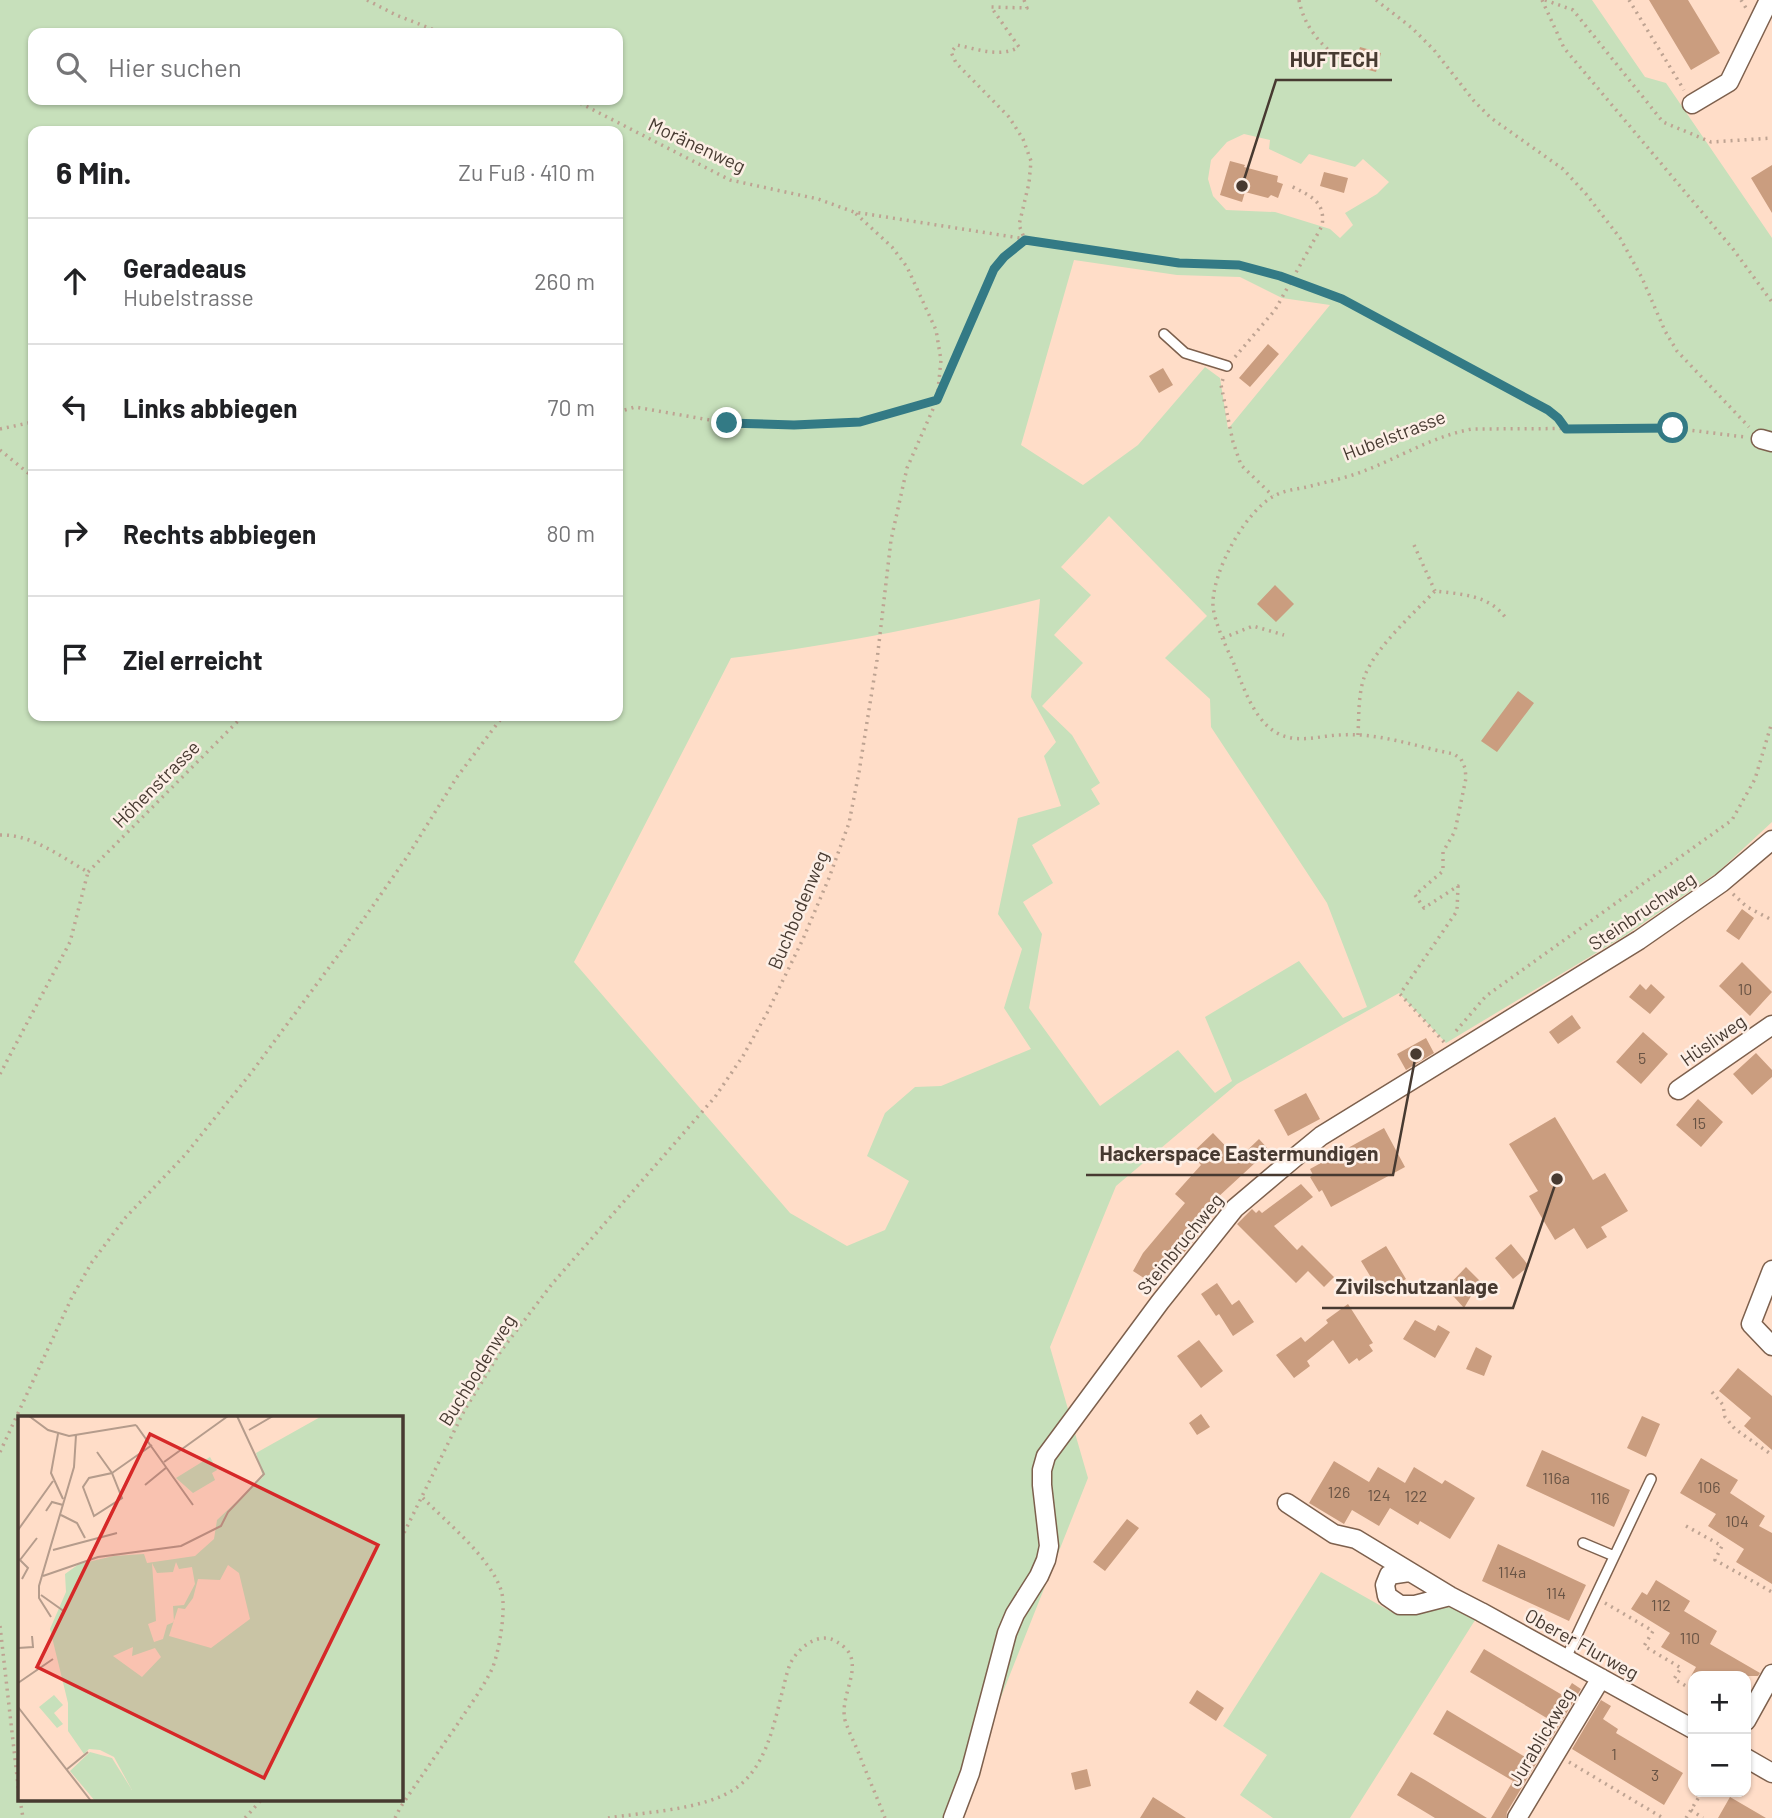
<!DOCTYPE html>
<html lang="de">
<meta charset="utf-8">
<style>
:root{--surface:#fff;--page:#f2f2f2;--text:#202124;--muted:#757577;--line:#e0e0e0}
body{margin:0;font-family:Barlow,sans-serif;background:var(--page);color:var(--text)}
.controls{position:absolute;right:21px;bottom:21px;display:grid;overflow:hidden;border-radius:14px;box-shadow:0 2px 5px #0004}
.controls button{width:63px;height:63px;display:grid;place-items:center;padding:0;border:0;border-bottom:2px solid var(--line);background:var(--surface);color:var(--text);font:35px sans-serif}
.stop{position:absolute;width:21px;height:21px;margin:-16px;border:5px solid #337a85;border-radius:50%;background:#fff}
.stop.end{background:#337a85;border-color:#fff;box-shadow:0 2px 7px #0008}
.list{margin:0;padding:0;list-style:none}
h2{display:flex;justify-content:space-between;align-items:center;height:91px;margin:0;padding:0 28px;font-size:30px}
h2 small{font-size:23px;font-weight:400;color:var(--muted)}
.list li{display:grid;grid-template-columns:46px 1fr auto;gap:21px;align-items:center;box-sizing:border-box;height:126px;padding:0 28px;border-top:2px solid var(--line)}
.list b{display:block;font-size:26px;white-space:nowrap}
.list p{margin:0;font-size:23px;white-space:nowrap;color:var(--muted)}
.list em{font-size:23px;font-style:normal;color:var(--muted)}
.icon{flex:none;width:38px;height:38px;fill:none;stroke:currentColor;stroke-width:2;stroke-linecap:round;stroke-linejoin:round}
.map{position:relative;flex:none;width:1772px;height:1818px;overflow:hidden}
.search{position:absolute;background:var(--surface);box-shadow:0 2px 5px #0004;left:28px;top:28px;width:595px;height:77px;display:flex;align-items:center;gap:18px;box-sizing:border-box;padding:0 24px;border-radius:14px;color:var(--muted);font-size:26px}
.panel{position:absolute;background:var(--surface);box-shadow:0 2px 5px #0004;left:28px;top:126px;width:595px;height:595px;border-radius:14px}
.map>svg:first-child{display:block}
.green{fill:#c7e0bb;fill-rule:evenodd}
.building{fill:#ca9d7f}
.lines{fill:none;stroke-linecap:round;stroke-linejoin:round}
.lane-casing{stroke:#7d604d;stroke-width:12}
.street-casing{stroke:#7d604d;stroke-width:21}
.path{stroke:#bea392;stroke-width:3.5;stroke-dasharray:2 5;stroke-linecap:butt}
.lane{stroke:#fff;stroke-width:9}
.street{stroke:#fff;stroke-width:18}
.path-bridge{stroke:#bea392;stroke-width:3.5;stroke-dasharray:2 5;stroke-linecap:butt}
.route{stroke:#337a85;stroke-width:9}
.labels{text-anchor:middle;stroke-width:5;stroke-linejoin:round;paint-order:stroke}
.number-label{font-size:16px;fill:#685344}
.street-label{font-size:19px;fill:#473a31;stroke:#fdefe6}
.inset-road{fill:none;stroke:#b59c8c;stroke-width:2}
.view{fill:#d62828;fill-opacity:0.15;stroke:#d62828;stroke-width:3.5}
.inset-edge{fill:none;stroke:#473a31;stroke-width:3.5}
.leader{fill:none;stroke:#473a31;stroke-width:2.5}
.callout-dot{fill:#473a31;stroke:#fdefe6;stroke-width:2.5}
.callout-label{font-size:21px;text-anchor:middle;font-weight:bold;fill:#473a31;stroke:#fdefe6;stroke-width:5;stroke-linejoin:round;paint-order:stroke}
</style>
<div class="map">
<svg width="1772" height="1818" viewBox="0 0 1772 1818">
<rect width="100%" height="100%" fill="#ffddc8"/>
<path class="green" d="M0,0H1592L1645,77L1666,83L1772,238V822L1718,872L1626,935L1446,1043L1399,993L1237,1084L1116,1186L1050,1347L1088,1478L953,1818H0ZM33,33H618V100H33ZM33,131H618V716H33ZM1244,134L1270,140L1269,149L1301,164L1309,154L1355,167L1363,159L1389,182L1377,194L1345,213L1353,225L1340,238L1330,229L1275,212L1226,210L1213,196L1208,179L1211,160L1227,142ZM1074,260L1177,275L1240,277L1282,298L1330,305L1228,429L1220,378L1205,367L1138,445L1083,485L1021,445ZM1109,516L1207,616L1165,658L1210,699L1211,727L1327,903L1367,1007L1343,1018L1299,961L1205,1017L1232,1081L1215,1093L1178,1050L1100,1106L1029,1008L1042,934L1023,902L1053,883L1032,845L1100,804L1091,789L1100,783L1072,735L1042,706L1083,663L1054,635L1091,595L1061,567ZM1040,599L1031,697L1056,742L1044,756L1061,806L1018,818L998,914L1022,949L1004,1008L1031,1049L941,1086L915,1087L885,1113L867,1156L909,1181L885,1230L847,1246L790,1213L574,962L731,658C835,645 939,625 1040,599ZM19,1417H401V1799H19Z
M1321,1572L1397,1615L1438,1606L1455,1608L1477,1617L1350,1818H1273L1240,1795L1267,1755L1223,1726Z"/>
<path class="building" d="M1649,0H1688L1720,53L1691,70Z
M1360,47L1381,53L1376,72L1354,66Z
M1230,161L1245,165L1244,167L1278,176L1277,182L1283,184L1278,198L1271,195L1268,198L1245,192L1242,202L1220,195Z
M1772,165V213L1751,178Z
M1324,172L1348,178L1344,193L1320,186Z
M1268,344L1279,354L1250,387L1239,378Z
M1163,368L1173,385L1159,393L1149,376Z
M1275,585L1294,604L1276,622L1257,604Z
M1518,691L1534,703L1497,752L1481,741Z
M1742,909L1754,918L1739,940L1726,931Z
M1742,962L1772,992L1750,1016L1719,986Z
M1640,984L1646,990L1651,984L1665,997L1650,1014L1629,997Z
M1572,1015L1581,1028L1558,1044L1549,1032Z
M1643,1032L1668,1054L1641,1084L1616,1062Z
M1426,1038L1434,1053L1406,1070L1397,1054Z
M1756,1053L1772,1070V1077L1752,1095L1733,1074Z
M1306,1093L1320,1119L1288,1136L1274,1110Z
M1698,1099L1723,1122L1701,1147L1676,1125Z
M1555,1117L1593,1180L1605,1173L1628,1211L1601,1227L1607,1237L1587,1249L1574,1228L1555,1240L1529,1196L1538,1191L1509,1144Z
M1384,1128L1405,1167L1331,1207L1322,1190L1319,1192L1310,1177L1313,1175L1310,1169Z
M1213,1133L1238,1159L1259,1139L1269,1150L1217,1198L1200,1217L1208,1224L1160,1281L1155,1276L1150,1282L1133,1271L1143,1253L1185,1203L1175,1194L1201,1165L1191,1154Z
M1301,1184L1313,1197L1274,1226L1297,1250L1302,1245L1334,1277L1324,1287L1308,1271L1296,1283L1237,1224L1252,1209L1256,1213L1259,1210L1262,1213Z
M1511,1244L1529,1266L1513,1279L1495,1258Z
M1386,1246L1406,1279L1381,1294L1361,1261Z
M1466,1267L1480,1281L1464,1308L1446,1288Z
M1217,1283L1232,1305L1239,1300L1254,1322L1233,1336L1219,1314L1216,1316L1201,1294Z
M1348,1304L1373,1343L1369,1345L1373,1351L1359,1361L1357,1358L1349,1364L1333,1340L1307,1361L1310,1366L1294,1378L1276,1355L1301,1337L1305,1342L1328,1323L1326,1320Z
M1415,1320L1435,1331L1438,1325L1450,1332L1435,1358L1403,1339Z
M1199,1340L1223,1371L1201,1388L1177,1356Z
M1476,1347L1492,1356L1484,1376L1466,1369Z
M1738,1368L1772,1396V1450L1744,1426L1751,1418L1719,1391Z
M1201,1414L1210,1427L1197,1435L1189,1423Z
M1642,1416L1660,1424L1646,1457L1627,1448Z
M1542,1450L1630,1490L1614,1527L1526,1486Z
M1701,1458L1738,1480L1730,1493L1765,1516L1759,1526L1772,1533V1584L1736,1562L1744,1549L1708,1526L1716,1514L1680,1493Z
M1334,1461L1369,1482L1378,1467L1405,1483L1414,1467L1442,1484L1445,1480L1475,1498L1450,1539L1420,1521L1418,1525L1390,1508L1379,1526L1352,1510L1344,1524L1309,1503Z
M1127,1519L1139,1528L1105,1571L1093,1562Z
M1498,1544L1586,1585L1569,1621L1482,1581Z
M1656,1580L1690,1601L1684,1611L1717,1631L1710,1644L1760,1673L1758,1676H1691L1696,1667L1661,1647L1670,1633L1631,1609L1642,1592L1647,1595Z
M1484,1649L1564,1696L1572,1683L1581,1689L1507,1812L1506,1818H1491L1513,1781L1433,1734L1447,1710L1527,1758L1543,1732L1550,1720L1470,1672Z
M1197,1690L1224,1708L1216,1721L1189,1703Z
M1601,1700L1611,1706L1603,1719L1618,1729L1616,1733L1683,1773L1664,1805L1572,1749Z
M1087,1769L1091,1786L1075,1790L1071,1773Z
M1411,1772L1425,1780L1487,1818H1435L1397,1795Z
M1153,1797L1186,1818H1140Z
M1730,1797L1766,1818H1718Z"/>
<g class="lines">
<defs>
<path id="lane" d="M1164,334L1185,353L1227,366
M1583,1543L1614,1556
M1566,1658L1651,1479"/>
<path id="street" d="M1692,104L1729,82L1769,0
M1761,439L1772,442
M1678,1090L1772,1025
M1772,1270L1751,1324L1772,1346
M1287,1503L1334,1534L1356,1539L1450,1596L1481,1612L1693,1729
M1409,1572L1389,1575L1385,1585L1387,1596L1400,1605H1415L1450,1596
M1746,1721L1772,1674
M1746,1758L1772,1773
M953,1818L970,1773L1007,1633L1015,1614L1039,1576L1046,1560L1049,1546L1042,1485V1470L1046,1456L1160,1302L1235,1208L1293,1159L1321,1136L1639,940L1721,883L1772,840
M1517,1818L1601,1678"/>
</defs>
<use href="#lane" class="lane-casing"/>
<use href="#street" class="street-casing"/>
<path class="path" d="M367,0L396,15L442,33
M1024,0L1027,8L991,7L1019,47C1000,58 977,49 957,45L951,52L956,63L1009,117L1023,139L1031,161L1029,183L1019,225L1025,240
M1299,0C1304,26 1319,43 1339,59
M1376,0L1412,28L1434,50L1474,101L1491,118L1563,169L1586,194L1620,238L1642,278L1665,331L1677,351L1749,427
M1542,0L1564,48L1733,249L1772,302
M1545,0L1573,10L1663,122L1711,142L1772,138
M1629,0L1684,90
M1741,0L1746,8
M574,100L730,180L818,199L854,212L1179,263L1239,265L1280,276
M1301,284L1342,299L1548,410L1558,418L1566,429
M1235,357L1275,310L1322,226C1326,201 1310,196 1291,186
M1223,379L1221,385L1233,442L1241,465L1273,496
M939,394L994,269L1025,240
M618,412L635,407L727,423L794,425L860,422L936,401
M0,429L33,422
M0,450L33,477
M1414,545L1435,591
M1223,638L1253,626L1284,635
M1358,735C1359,716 1358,693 1365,675C1377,646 1413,614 1435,591C1460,594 1489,595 1505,617
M0,835C32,834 61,857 88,872
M88,872L243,716
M1733,894L1747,907L1772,920
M1456,1031L1486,996L1732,820L1755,779L1772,722
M1444,1042L1400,994L1457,911L1458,886L1424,908L1415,895L1443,871V852L1455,831L1466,778L1465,768L1461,759L1454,754C1417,747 1378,732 1339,735C1318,736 1297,744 1277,733C1252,719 1242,682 1231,657C1224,643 1215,622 1213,607C1211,573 1246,509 1276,495C1286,490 1297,489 1307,487C1326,482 1346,478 1364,471C1400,457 1434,436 1472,429L1673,428L1745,437
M0,1074L70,942L88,872
M1712,1392L1723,1405L1725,1417L1735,1429L1772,1455
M0,1452L72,1297L92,1262L126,1217L185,1155L251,1073L342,950L407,857L457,777L503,716
M1686,1526L1722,1546L1715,1560L1772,1592
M401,1539L464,1411L501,1351L552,1284L715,1097L743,1056L767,1013L803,939L829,878L849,823L859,772L877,660L891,540L907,468L937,400L941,360L936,330L907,267L892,247L854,212
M1605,1603L1653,1631L1644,1646L1681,1668L1674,1679L1693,1690
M0,1626L19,1794
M1569,1762L1663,1818
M20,1799L23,1818
M1691,1810L1703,1818
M245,1818L262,1799
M395,1818L400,1808C418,1781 436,1755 455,1728C467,1709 482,1690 492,1669C499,1653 507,1607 501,1590C490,1557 446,1522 422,1497
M608,1818C645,1812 705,1810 736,1788C767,1766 774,1723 783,1689C785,1681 787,1672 790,1664C798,1648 819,1630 837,1642C842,1645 849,1650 851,1657C857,1676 840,1699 845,1720C848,1730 853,1740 857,1749C866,1772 876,1795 885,1818
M1686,1818L1702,1792"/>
<use href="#lane" class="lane"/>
<use href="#street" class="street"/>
<path class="path-bridge" d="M1280,276L1301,284"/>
</g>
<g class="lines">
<path class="route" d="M727,423L794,425L860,422L937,400L994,269L1004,257L1025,240L1179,263L1239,265L1280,276L1342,299L1548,410L1558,418L1566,429L1673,428"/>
</g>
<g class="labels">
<g class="number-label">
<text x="1745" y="995">10</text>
<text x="1642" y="1064">5</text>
<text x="1699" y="1129">15</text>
<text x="1556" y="1484">116a</text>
<text x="1709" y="1493">106</text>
<text x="1339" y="1498">126</text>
<text x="1379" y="1501">124</text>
<text x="1416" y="1502">122</text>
<text x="1600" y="1504">116</text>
<text x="1737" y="1527">104</text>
<text x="1512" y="1578">114a</text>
<text x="1556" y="1599">114</text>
<text x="1661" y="1611">112</text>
<text x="1690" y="1644">110</text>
<text x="1614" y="1760">1</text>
<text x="1655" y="1781">3</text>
</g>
<g class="street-label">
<text transform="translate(697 145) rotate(25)" y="7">Moränenweg</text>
<text transform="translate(1394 435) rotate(-21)" y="7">Hubelstrasse</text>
<text transform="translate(156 784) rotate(-45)" y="7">Höhenstrasse</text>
<text transform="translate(798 910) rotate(-67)" y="7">Buchbodenweg</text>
<text transform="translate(1642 911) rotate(-34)" y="7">Steinbruchweg</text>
<text transform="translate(1713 1040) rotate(-35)" y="7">Hüsliweg</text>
<text transform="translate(1180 1244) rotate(-51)" y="7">Steinbruchweg</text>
<text transform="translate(477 1370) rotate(-58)" y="7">Buchbodenweg</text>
<text transform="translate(1582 1644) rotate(29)" y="7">Oberer Flurweg</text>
<text transform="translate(1541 1737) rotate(-59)" y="7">Jurablickweg</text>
</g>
</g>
<g transform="translate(18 1416)">
<rect width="385" height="385" fill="#ffddc8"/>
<path d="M304,0H385V385H77L52,355L72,336L94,342L114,374L96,341L82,334L71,333L66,338L50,315V287L32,213L48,176L47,158L61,148L96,140L126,138L129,147L177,140L196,123L199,104L245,61L238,37ZM158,146L161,153L174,151L177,168L166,189L155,190L156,206L149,209L145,223L136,226L130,208L138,205L134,147L139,157L155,156ZM210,149L221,157L232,203L193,232L151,220L160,192L167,193L175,182L180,163L202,164ZM115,231L114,240L137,232L143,241L124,261L95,240ZM192,41L199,54L194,57L197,64L175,77L158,62ZM36,279L45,289L36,297L45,308L39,312L21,291Z" fill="#c7e0bb" fill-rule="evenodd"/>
<path class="inset-road" d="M11,0L30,14L51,20L118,9M118,9L175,89M231,14L255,0M40,18L33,57L45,83M79,36L94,57L71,62L65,71L76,100L104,82L94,57L134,29M146,46L210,0M127,69L149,51M28,95L34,86L45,89M43,99L59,107L67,122M0,114L35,65M35,134L99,117M1,143L10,152L4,163M2,144L19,122M25,160L80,141L163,130L203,110L210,96L246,58L219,0M23,179L47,196M33,201L21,182V170L56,51L58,19M0,232L15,231L14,220M0,267L35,243M0,291L73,385M48,354L70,336"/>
<path class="view" d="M132,18L360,129L246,362L19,251Z"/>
<rect width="385" height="385" class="inset-edge"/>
</g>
<path class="leader" d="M1242 186L1276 80H1392M1416 1054L1393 1175H1086M1557 1179L1513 1308H1322"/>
<g class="callout-dot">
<circle cx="1242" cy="186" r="7"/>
<circle cx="1416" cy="1054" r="7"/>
<circle cx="1557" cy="1179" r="7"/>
</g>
<g class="callout-label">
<text x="1334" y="67">HUFTECH</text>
<text x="1239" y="1161">Hackerspace Eastermundigen</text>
<text x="1417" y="1294">Zivilschutzanlage</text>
</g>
</svg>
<div class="controls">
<button>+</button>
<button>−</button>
</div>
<div class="stop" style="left:1673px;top:428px"></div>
<div class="stop end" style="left:727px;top:423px"></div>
<div class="search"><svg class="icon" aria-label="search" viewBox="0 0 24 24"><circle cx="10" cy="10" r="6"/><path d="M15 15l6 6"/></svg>Hier suchen</div>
<section class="panel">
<h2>6 Min.<small>Zu Fuß · 410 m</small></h2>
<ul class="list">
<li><svg class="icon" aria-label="ahead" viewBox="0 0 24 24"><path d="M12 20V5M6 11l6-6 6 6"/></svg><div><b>Geradeaus</b><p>Hubelstrasse</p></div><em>260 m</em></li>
<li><svg class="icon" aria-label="left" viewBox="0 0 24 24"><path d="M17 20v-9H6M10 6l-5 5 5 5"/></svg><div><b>Links abbiegen</b></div><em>70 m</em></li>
<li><svg class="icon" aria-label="right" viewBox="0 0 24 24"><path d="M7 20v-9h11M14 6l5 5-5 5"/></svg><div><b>Rechts abbiegen</b></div><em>80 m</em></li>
<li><svg class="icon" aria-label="arrive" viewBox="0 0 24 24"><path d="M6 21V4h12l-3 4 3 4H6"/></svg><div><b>Ziel erreicht</b></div></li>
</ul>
</section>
</div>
